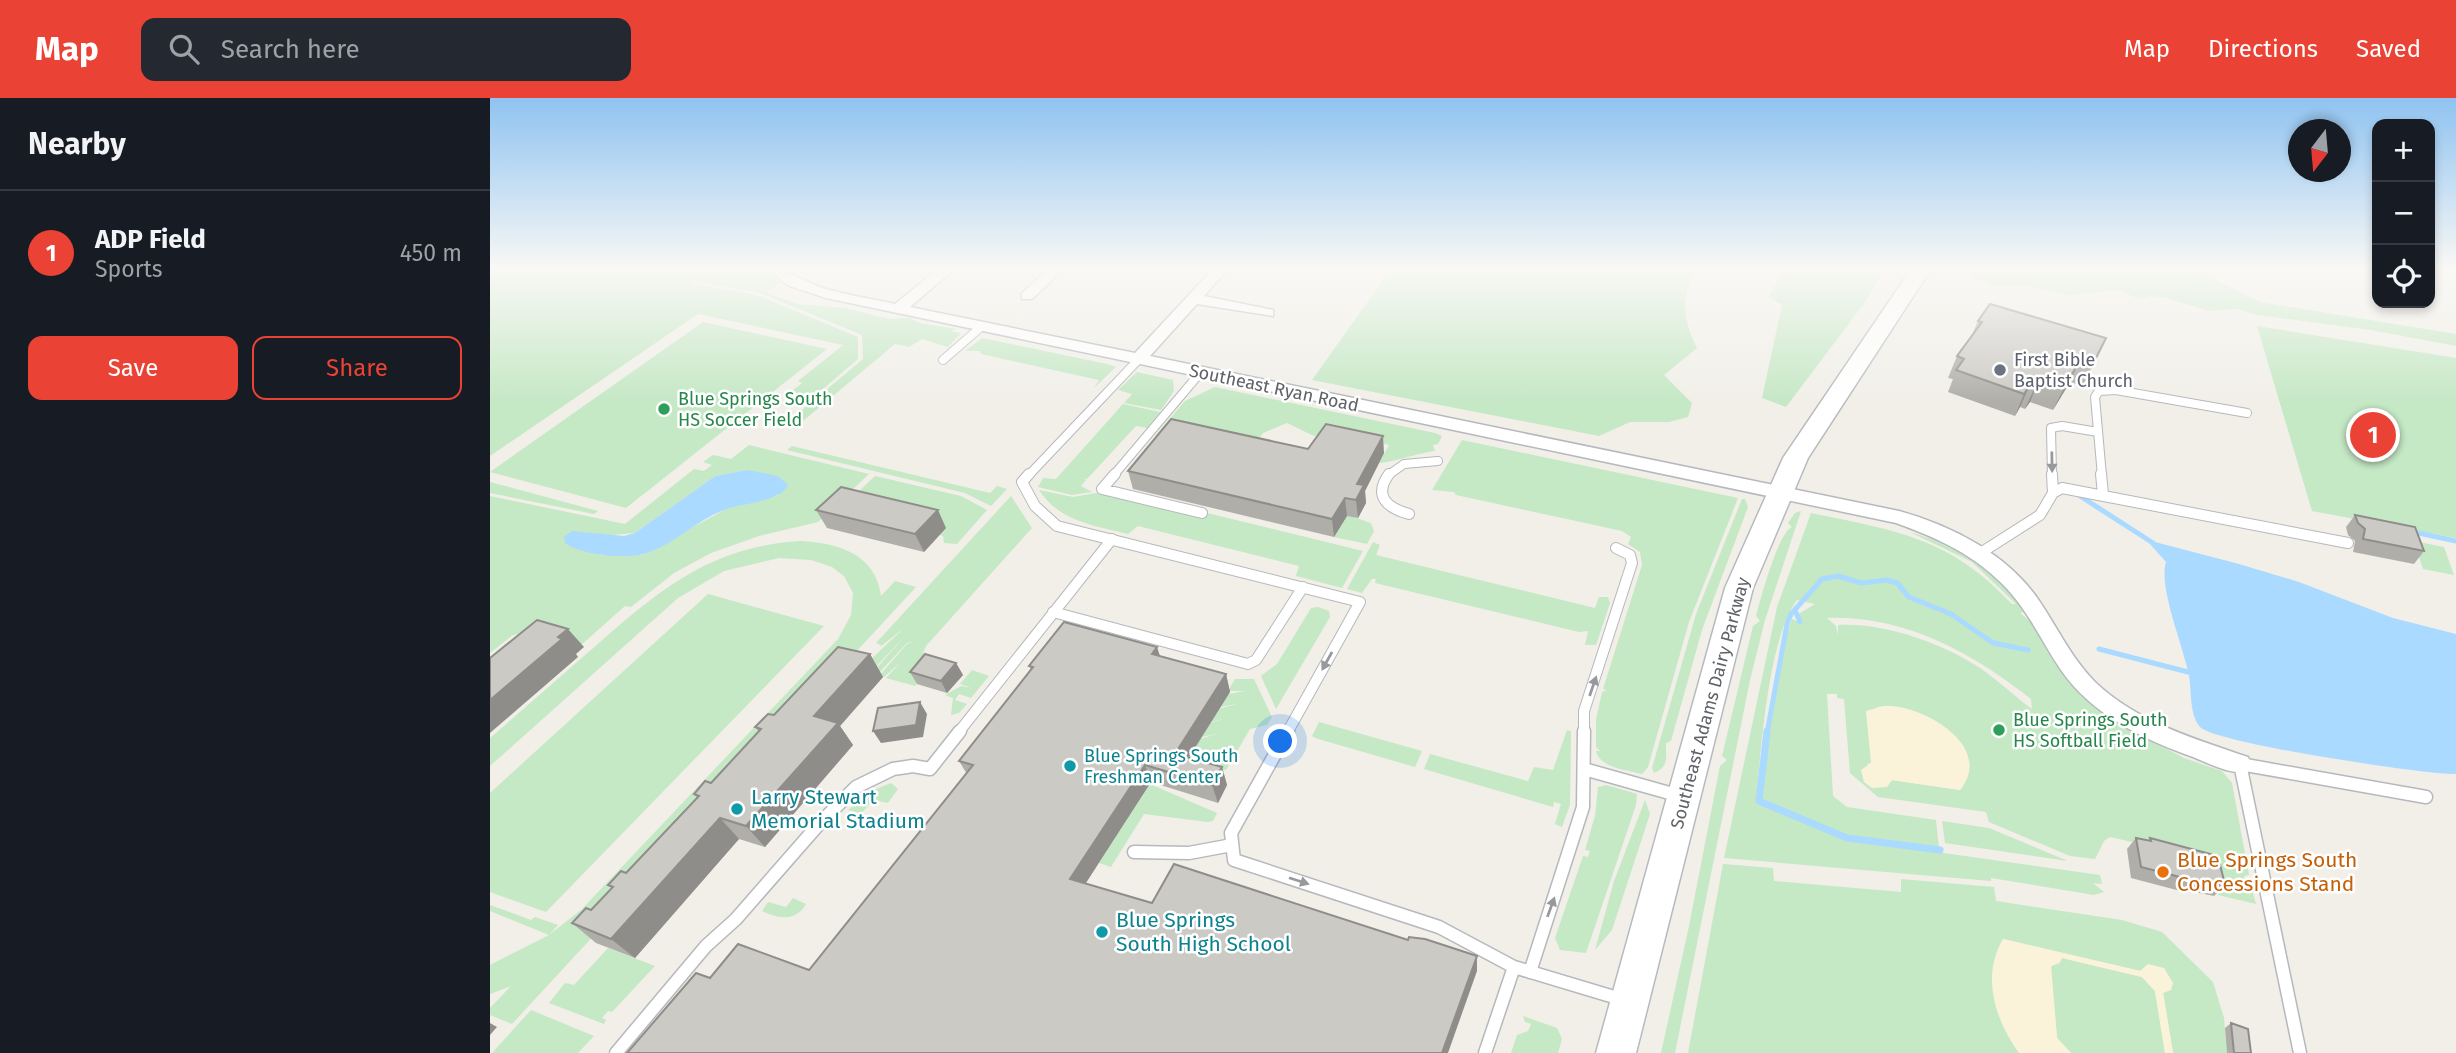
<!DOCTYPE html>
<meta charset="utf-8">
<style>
:root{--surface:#171b24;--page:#242831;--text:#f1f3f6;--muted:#9ea1a6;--line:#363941;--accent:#ea4335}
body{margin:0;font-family:"Fira Sans",sans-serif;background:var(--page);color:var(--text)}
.controls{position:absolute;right:21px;top:21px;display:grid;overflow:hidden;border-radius:14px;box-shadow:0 4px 10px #0003}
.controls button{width:63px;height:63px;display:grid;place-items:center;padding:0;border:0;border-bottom:2px solid var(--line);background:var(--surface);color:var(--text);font:35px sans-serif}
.compass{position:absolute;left:1798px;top:21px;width:63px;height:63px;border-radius:50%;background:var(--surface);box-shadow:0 4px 10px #0003;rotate:196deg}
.you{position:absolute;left:791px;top:644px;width:24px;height:24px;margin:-18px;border:5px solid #fff;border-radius:50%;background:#1a73e8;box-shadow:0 0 0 10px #1a73e833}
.badge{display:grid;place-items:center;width:46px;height:46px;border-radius:50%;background:var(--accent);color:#fff;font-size:23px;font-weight:700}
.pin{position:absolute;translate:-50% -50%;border:4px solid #fff;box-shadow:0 2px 7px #0006}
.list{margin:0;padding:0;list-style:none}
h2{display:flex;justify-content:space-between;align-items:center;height:91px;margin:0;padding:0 28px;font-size:30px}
h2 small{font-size:23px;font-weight:400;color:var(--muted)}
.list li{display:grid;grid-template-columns:46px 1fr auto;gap:21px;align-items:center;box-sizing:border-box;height:126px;padding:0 28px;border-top:2px solid var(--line)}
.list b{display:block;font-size:26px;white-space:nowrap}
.list p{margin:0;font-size:23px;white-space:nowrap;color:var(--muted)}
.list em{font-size:23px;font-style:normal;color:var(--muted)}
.actions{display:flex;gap:14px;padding:21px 28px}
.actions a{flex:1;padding:16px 0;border:2px solid var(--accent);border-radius:14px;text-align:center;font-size:24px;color:var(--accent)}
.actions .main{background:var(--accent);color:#fff}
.icon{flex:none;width:38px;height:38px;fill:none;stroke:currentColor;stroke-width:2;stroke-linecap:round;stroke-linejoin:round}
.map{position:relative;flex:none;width:1966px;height:955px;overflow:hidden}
header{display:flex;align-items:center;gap:42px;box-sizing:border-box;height:98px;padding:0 35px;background:var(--accent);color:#fff}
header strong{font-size:33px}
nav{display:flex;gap:38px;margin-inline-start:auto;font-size:24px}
.search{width:490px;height:63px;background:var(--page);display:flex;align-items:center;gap:18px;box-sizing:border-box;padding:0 24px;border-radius:14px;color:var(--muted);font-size:26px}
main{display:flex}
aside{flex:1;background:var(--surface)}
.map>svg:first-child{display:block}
.green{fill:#c5e8c5;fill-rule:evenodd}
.sand{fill:#fbf3d9}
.water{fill:#aadaff}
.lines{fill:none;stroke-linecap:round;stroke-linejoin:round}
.stream-far1{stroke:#aadaff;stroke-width:5}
.stream{stroke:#aadaff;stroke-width:7}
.lane-far2-casing{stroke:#b5b8bc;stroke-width:10}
.lane-far1-casing{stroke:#b5b8bc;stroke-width:12}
.lane-casing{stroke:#b5b8bc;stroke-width:15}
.street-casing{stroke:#b5b8bc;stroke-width:3}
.secondary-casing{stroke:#b6babf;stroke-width:3}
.lane-far2{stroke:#fff;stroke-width:8}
.lane-far1{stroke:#fff;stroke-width:10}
.lane{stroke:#fff;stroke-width:12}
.street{fill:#fff;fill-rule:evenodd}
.secondary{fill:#fff;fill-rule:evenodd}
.wall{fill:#afaea9}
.shaded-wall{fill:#8f8d8a}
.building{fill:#cccac5;stroke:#8f8d8a;stroke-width:2}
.oneway{fill:#979a9d}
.worship-dot{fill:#6b7280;stroke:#fff;stroke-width:2.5}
.leisure-dot{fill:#2e9e5b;stroke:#fff;stroke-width:2.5}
.culture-dot{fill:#0f9aa8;stroke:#fff;stroke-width:2.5}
.food-dot{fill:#e8710a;stroke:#fff;stroke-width:2.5}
.labels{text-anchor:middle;stroke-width:5;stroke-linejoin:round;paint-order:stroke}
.worship-label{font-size:18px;fill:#5b616d;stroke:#fff;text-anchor:start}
.street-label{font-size:18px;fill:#5f6368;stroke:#fff}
.leisure-label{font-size:18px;fill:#27864d;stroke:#fff;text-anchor:start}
.culture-label{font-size:18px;fill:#0d838f;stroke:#fff;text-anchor:start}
.near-culture-label{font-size:21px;fill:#0d838f;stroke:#fff;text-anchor:start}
.near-food-label{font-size:21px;fill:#c56008;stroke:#fff;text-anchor:start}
</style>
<header>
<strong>Map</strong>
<div class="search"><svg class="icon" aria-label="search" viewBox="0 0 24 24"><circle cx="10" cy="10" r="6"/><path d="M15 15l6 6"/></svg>Search here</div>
<nav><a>Map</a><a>Directions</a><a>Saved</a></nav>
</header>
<main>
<aside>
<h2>Nearby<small></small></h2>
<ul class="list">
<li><span class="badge">1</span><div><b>ADP Field</b><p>Sports</p></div><em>450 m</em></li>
</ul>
<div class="actions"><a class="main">Save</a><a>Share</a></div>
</aside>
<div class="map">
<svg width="1966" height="955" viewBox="0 0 1966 955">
<rect width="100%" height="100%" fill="#f1efe8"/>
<path class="green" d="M6,171H167L204,178L175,171H274L291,185L276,194L307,206L355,210L400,221L419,220L430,225L466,231L460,233L471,235L458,249L432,241L419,249L405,246L307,328L299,326V323L373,261L372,237L270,195L204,183L202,186L267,197L368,239V261L319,303L297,297L312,285L308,283L353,247L208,216L0,358V174Z
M901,171H1204C1192,203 1192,220 1207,250L1174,277L1202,305L1198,319L1179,324H1140L1109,338L822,282Z
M1294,171H1394L1376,203L1296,309L1272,300L1292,207L1279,199Z
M1479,171H1704L1770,204L1966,236V248L1881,232L1767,217L1747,211L1719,213L1677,200L1660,198L1649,201L1629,192L1577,197L1533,187L1504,188L1484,180Z
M213,224L337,251L136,410L0,374Z
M1767,228L1966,260V440L1822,413Z
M492,240L617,266L626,269L604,290L609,282L491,256L490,253H475Z
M647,274L683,282L684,293L671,312L634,305L642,296L628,292Z
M725,289L945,335L952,338L948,346L943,347L945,353C933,354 895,366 889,365L899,347L848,335L824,338L797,325L773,335L765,346L683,342L665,338L695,303Z
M633,306L670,314L657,330L646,328L597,381L593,380L596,382L591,388L602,394L582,397L548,389L553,380L566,381Z
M972,342L1248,400L1199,524L1158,669L1152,676C1137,672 1110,670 1106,653H1110L1106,649V622L1112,594L1117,592L1113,591L1152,467L1150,454L1138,446L1141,439L1132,433L966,397L964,394L942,392Z
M259,347L379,376L328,424L269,438L221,455L184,475L141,509L135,508L90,548L0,564L42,533L23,537L0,555V398L135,426L204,371L214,373L222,367L213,364L223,357L241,361ZM257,372L293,386L287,398L236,411L152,457H109L122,437L145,435L225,378Z
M302,348L500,395L507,388L517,391L501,408L475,395L297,352Z
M385,378L471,398L497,412L467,446L454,445L453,438L450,437L456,430L352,409Z
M0,384L108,413L104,416L0,395Z
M549,392L583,399L606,395L708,420L713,414L873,453L852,490L806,478L809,468L648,428L638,436C603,427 570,424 549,392Z
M521,398L542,430L436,548L433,555L442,568L425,588L396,580L411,564L394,579L389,578L417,546L424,543L417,545L387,577L385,572L414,539L380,575L379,563L414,530L390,549L391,547L386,545Z
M1252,401H1255L1258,409L1212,532L1181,643L1176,645C1175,656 1181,668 1164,675L1162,670L1206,516Z
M1311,413L1275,522L1260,582L1185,955H1171L1199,828L1230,668L1237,662L1232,658L1263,528L1270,523L1266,518C1271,499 1288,435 1302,429L1298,425L1305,415Z
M1321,415C1407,433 1459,439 1522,506H1526L1482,464L1420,434C1467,448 1507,473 1534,514L1530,515L1540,523L1573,574L1636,629L1694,660L1732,673L1742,685L1759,777L1754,778L1755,784L1760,785L1766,806L1728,797L1721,762L1620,739L1614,743L1605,761L1580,758L1499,724L1496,714L1388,699L1360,675L1354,601L1347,600V596H1337L1343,698L1357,709L1446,722L1449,751L1357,738L1274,703L1272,701L1282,611L1298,532L1302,521L1312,525L1307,517L1325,506L1307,502C1278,540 1271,653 1266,703L1362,742L1610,777L1612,786L1603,785L1614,794L1604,797L1501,780V783L1234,760L1287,509ZM1337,520C1415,517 1482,555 1541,601L1542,611C1524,598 1507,581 1487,568C1448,544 1395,525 1348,527V537L1346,528ZM1400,608C1436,609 1504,649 1470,692L1401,682L1377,666L1381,665L1387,609Z
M858,417L881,425L884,433L877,446L844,439Z
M311,443C348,445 386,456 391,498L405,483L426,489L22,926L0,917V910L21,888L0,896V867L59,837L0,813V807L41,822L45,819L68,827L59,837L91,812L348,541L361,517L363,495L354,478L342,469L321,462L289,460L234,473L188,500L0,668V640C34,611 67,581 101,552C167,494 219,448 311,443Z
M1924,443L1954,449L1964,477L1933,471Z
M883,444L890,447L886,457L1105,510L1109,499H1118L1120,505L1106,547H1095L1098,533L1089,534L885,485L886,481H882L872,495L857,491Z
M218,496L334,528L56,814L0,794V695Z
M828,509L839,513L840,519L786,611L771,578L787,566L821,510Z
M482,572L499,578L481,600L469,596L465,602L477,606L469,615L461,617L463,600L455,597L471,588L481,590L470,586Z
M745,581H764L782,619L777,627L760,631L736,672L692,670L701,657L719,651L702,655L710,641L727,636L712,639L720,625L736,620L721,624L729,611L746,606L730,609L739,596L755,593H738Z
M829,624L932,653L925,669L825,640L822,638Z
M1077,632L1081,633L1080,707L1072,729L1065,726L1071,706L1064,704L1063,709L934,671L940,656L1038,683L1044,669L1063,672Z
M401,685L408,691L398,705L383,702L371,716L358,712L379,694Z
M660,686L727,715L723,723L718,724L654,716L621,769L609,765Z
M1116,687L1147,696L1146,707L1096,855L1070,852L1065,840L1093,758L1098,759L1100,753L1095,752L1105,718L1108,689Z
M1155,702L1160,716L1122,832L1105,852L1124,783Z
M1452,723L1499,730L1578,763L1455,745Z
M1233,766L1283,770L1284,783L1411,794V781L1504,789L1506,803L1632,822L1672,834L1723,884L1734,920L1737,955H1683L1673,894L1651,873L1513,841C1492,880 1506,920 1529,955H1198Z
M303,800L316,806C306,824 288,821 272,813L278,804L296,809Z
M118,850L165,868L122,914L118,913L112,920L116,922L114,926L59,905L75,885L84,887Z
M1572,860L1652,879L1665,893L1675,955H1581L1567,940L1561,868L1570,865Z
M41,912L104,938L88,955H2Z
M1033,918L1067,930L1072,941L1068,955H1021L1027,937L1038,933L1041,926L1035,924Z"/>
<path class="sand" d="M1394,608C1431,607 1506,647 1470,692L1402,682L1397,689L1382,690L1374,684L1371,672L1381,665L1376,613Z
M1513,841L1650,873L1658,866L1674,870L1683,885L1681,892L1673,895L1683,955H1675L1665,893L1652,879L1572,860L1561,869L1567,940L1581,955H1529C1505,922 1491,878 1513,841Z"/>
<path class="water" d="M257,372L288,378L298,387C291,403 256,405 240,410C209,419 185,447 154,456C134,461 91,457 75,445L74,439L82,433L134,438L145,435L225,378Z
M1665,444L1749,466L1809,484L1903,520L1966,536V676C1938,677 1724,645 1710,629C1699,616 1702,594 1699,578C1694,550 1668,489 1676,464L1660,446Z"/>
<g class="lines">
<path class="stream-far1" d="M1590,398L1663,445
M1924,434L1966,443
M1305,512L1310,524
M1609,551L1698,574
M1277,635L1297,526L1301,516L1332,481L1348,478L1371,485L1397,482L1407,485L1419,499L1461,516L1503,545L1538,552"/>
<path class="stream" d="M1277,633L1269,703L1357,740L1450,752"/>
<defs>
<path id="lane-far2" d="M453,262L492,228
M538,378L648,262
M623,378L710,275
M897,378L914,366L948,363
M1562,378L1561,330L1572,328L1608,334
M1612,378L1605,299L1609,293L1626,292L1757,315"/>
<path id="lane-far1" d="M539,376L532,384L545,408L567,428L870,504L797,635
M625,376L612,391L712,415
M899,376C883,398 897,410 919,416
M1562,376L1563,395
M1611,376L1613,396
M1489,456L1550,417L1563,395L1572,390L1858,445
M563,514L758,566L766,562L813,489
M468,635L622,441
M1094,635V613L1142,465L1140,457L1126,450"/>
<path id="lane" d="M798,633L741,735L744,762L949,829L1024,869L1134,902
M1094,671L1190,698
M644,754L699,755L742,747
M1040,874L1093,709L1094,633
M126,955L216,848L246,821L329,726L366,689L403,671L423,668L440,671L470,633
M995,955L1024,869
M1810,955L1750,666L1936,699"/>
<path id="street" d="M279,171C300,171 318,187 340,192C361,198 384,201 405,206L448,171H464L420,209L645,255L723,171H738L714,198L783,212V218L707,206L660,258L1409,413C1463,428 1519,457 1550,504C1568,531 1582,561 1605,584C1647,624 1705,641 1758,659L1761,666L1758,673C1742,678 1718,665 1703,659C1653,641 1602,617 1571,572C1550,541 1536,507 1507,481C1479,454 1442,438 1406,425L336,200L297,187Z
M559,171H574L542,201H532V195Z"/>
<path id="secondary" d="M1421,171H1441L1318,360L1263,490L1146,955H1106L1235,490L1293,360Z"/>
</defs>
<use href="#lane-far2" class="lane-far2-casing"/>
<use href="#lane-far1" class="lane-far1-casing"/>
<use href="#lane" class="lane-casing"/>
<use href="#street" class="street-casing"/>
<use href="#secondary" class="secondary-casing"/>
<use href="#lane-far2" class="lane-far2"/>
<use href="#lane-far1" class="lane-far1"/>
<use href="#lane" class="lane"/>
<use href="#street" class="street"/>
<use href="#secondary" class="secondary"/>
</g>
<path class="wall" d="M1488,223L1616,240L1593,288L1580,284L1563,312L1540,304L1535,311L1530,309L1525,318L1458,294L1463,281L1458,280L1467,258L1482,237Z
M818,351L894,355L875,393L876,405L868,420L857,418L844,439L643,391L638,373Z
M326,412L456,430L434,454L337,430Z
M1865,417L1934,453L1924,466L1863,454L1865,443L1858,437L1856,429Z
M380,556L393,579L350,628L363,647L275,749L249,741L145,860L106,845L82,825L101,812L122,790L118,787L136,775L207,700L204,696L221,685L269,634L265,629Z
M670,558L736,576L740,594L699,660L732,669L737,687L728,705L661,684L596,785L662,805L918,842L987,858V873L220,880L319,872L477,676L469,663L541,572L539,568Z
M466,565L473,577L457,595L427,586L420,574Z
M1646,740L1658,743L1660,740L1735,787L1724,798L1700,793L1698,795L1641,780L1637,751Z
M1741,925L1761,955H1737L1735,930Z"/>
<path class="shaded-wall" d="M1590,262L1580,284L1563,312L1574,290Z
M1549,282L1540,304L1535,311L1545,289Z
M1540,287L1530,309L1525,318L1534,296Z
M893,338L894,355L875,393L876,405L868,420L866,402L867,386Z
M855,400L857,418L844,439L842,421Z
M448,412L456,430L434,454L425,436Z
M78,531L94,549L86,556L88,559L0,635V602Z
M667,549L673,567L662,556Z
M380,556L393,579L350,628L363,647L275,749L256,728L324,618Z
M466,565L473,577L457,595L451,583Z
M736,576L740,594L690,673L685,656Z
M430,604L437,616L433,639L391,645L383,633Z
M655,667L661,684L588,797L580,781Z
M732,669L737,687L728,705L722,687Z
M230,720L249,741L145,860L121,841Z
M987,858V873L958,955H952Z
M0,925L7,929L0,937Z"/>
<path class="building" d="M1500,206L1616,240L1603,266L1590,262L1574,290L1549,282L1545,289L1540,287L1534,296L1466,272L1474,261L1467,258L1492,224L1488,223Z
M681,321L818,351L836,326L893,338L867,386L874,387L866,402L855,400L842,421L638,373Z
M351,389L448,412L425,436L326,412Z
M1865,417L1925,429L1934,453L1873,441L1875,431L1868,425Z
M47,522L78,531L68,539L72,541L0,602V560Z
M574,524L667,549L662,556L736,576L685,656L732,669L722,687L655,667L580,781L662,805L684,766L918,842L919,839L935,841L987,858L952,955H137L206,875L220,880L248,846L319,872L483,667L469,663L543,569L539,568Z
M348,549L380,556L324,618L348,625L256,728L230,720L121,841L82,825L96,810L101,812L123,789L118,787L131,773L136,775L209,698L204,696L215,683L221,685L271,631L265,629L278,616L284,617Z
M435,556L466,565L451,583L420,574Z
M430,604L426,627L383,633L388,610Z
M1646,740L1661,743L1660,740L1728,758L1735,787L1708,782L1709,784L1651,769Z
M1741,925L1758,931L1761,955H1744Z"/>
<defs><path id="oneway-solid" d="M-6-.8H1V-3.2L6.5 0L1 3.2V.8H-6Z" transform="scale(1.75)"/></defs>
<g class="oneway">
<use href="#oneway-solid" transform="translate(1562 364) rotate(89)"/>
<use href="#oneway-solid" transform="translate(837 563) rotate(119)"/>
<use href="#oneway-solid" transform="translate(1103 588) rotate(-71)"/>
<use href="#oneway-solid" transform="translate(809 783) rotate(18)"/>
<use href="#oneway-solid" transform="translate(1061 809) rotate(-70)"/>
</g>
<linearGradient id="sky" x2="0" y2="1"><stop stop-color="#8fc3f1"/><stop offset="0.56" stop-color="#f9f8f5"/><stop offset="1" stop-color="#f9f8f5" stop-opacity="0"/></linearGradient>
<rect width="1966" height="305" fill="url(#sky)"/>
<circle class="worship-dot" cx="1510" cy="272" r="7"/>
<g class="leisure-dot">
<circle cx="174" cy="311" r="7"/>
<circle cx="1509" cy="632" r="7"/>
</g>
<g class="culture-dot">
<circle cx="580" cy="668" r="7"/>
<circle cx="247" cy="711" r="7"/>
<circle cx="612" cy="834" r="7"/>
</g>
<circle class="food-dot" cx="1673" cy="774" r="7"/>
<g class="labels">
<g class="worship-label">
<text x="1524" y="268">First Bible<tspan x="1524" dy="21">Baptist Church</tspan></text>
</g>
<g class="street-label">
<text transform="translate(784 290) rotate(12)" y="6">Southeast Ryan Road</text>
<text transform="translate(1220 605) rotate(-75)" y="6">Southeast Adams Dairy Parkway</text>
</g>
<g class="leisure-label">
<text x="188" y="307">Blue Springs South<tspan x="188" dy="21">HS Soccer Field</tspan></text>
<text x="1523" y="628">Blue Springs South<tspan x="1523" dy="21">HS Softball Field</tspan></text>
</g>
<g class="culture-label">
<text x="594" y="664">Blue Springs South<tspan x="594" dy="21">Freshman Center</tspan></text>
</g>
<g class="near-culture-label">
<text x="261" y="706">Larry Stewart<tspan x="261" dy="24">Memorial Stadium</tspan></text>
<text x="626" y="829">Blue Springs<tspan x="626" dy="24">South High School</tspan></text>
</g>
<g class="near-food-label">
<text x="1687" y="769">Blue Springs South<tspan x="1687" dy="24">Concessions Stand</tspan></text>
</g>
</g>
</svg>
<div class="controls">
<button>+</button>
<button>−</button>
<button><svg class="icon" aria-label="locate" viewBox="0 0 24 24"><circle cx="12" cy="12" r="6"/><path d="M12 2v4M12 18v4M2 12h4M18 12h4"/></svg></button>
</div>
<svg class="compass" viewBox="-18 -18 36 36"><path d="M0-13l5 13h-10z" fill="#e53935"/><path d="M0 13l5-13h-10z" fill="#9ea1a6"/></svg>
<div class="you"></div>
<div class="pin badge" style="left:1883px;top:337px">1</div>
</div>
</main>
